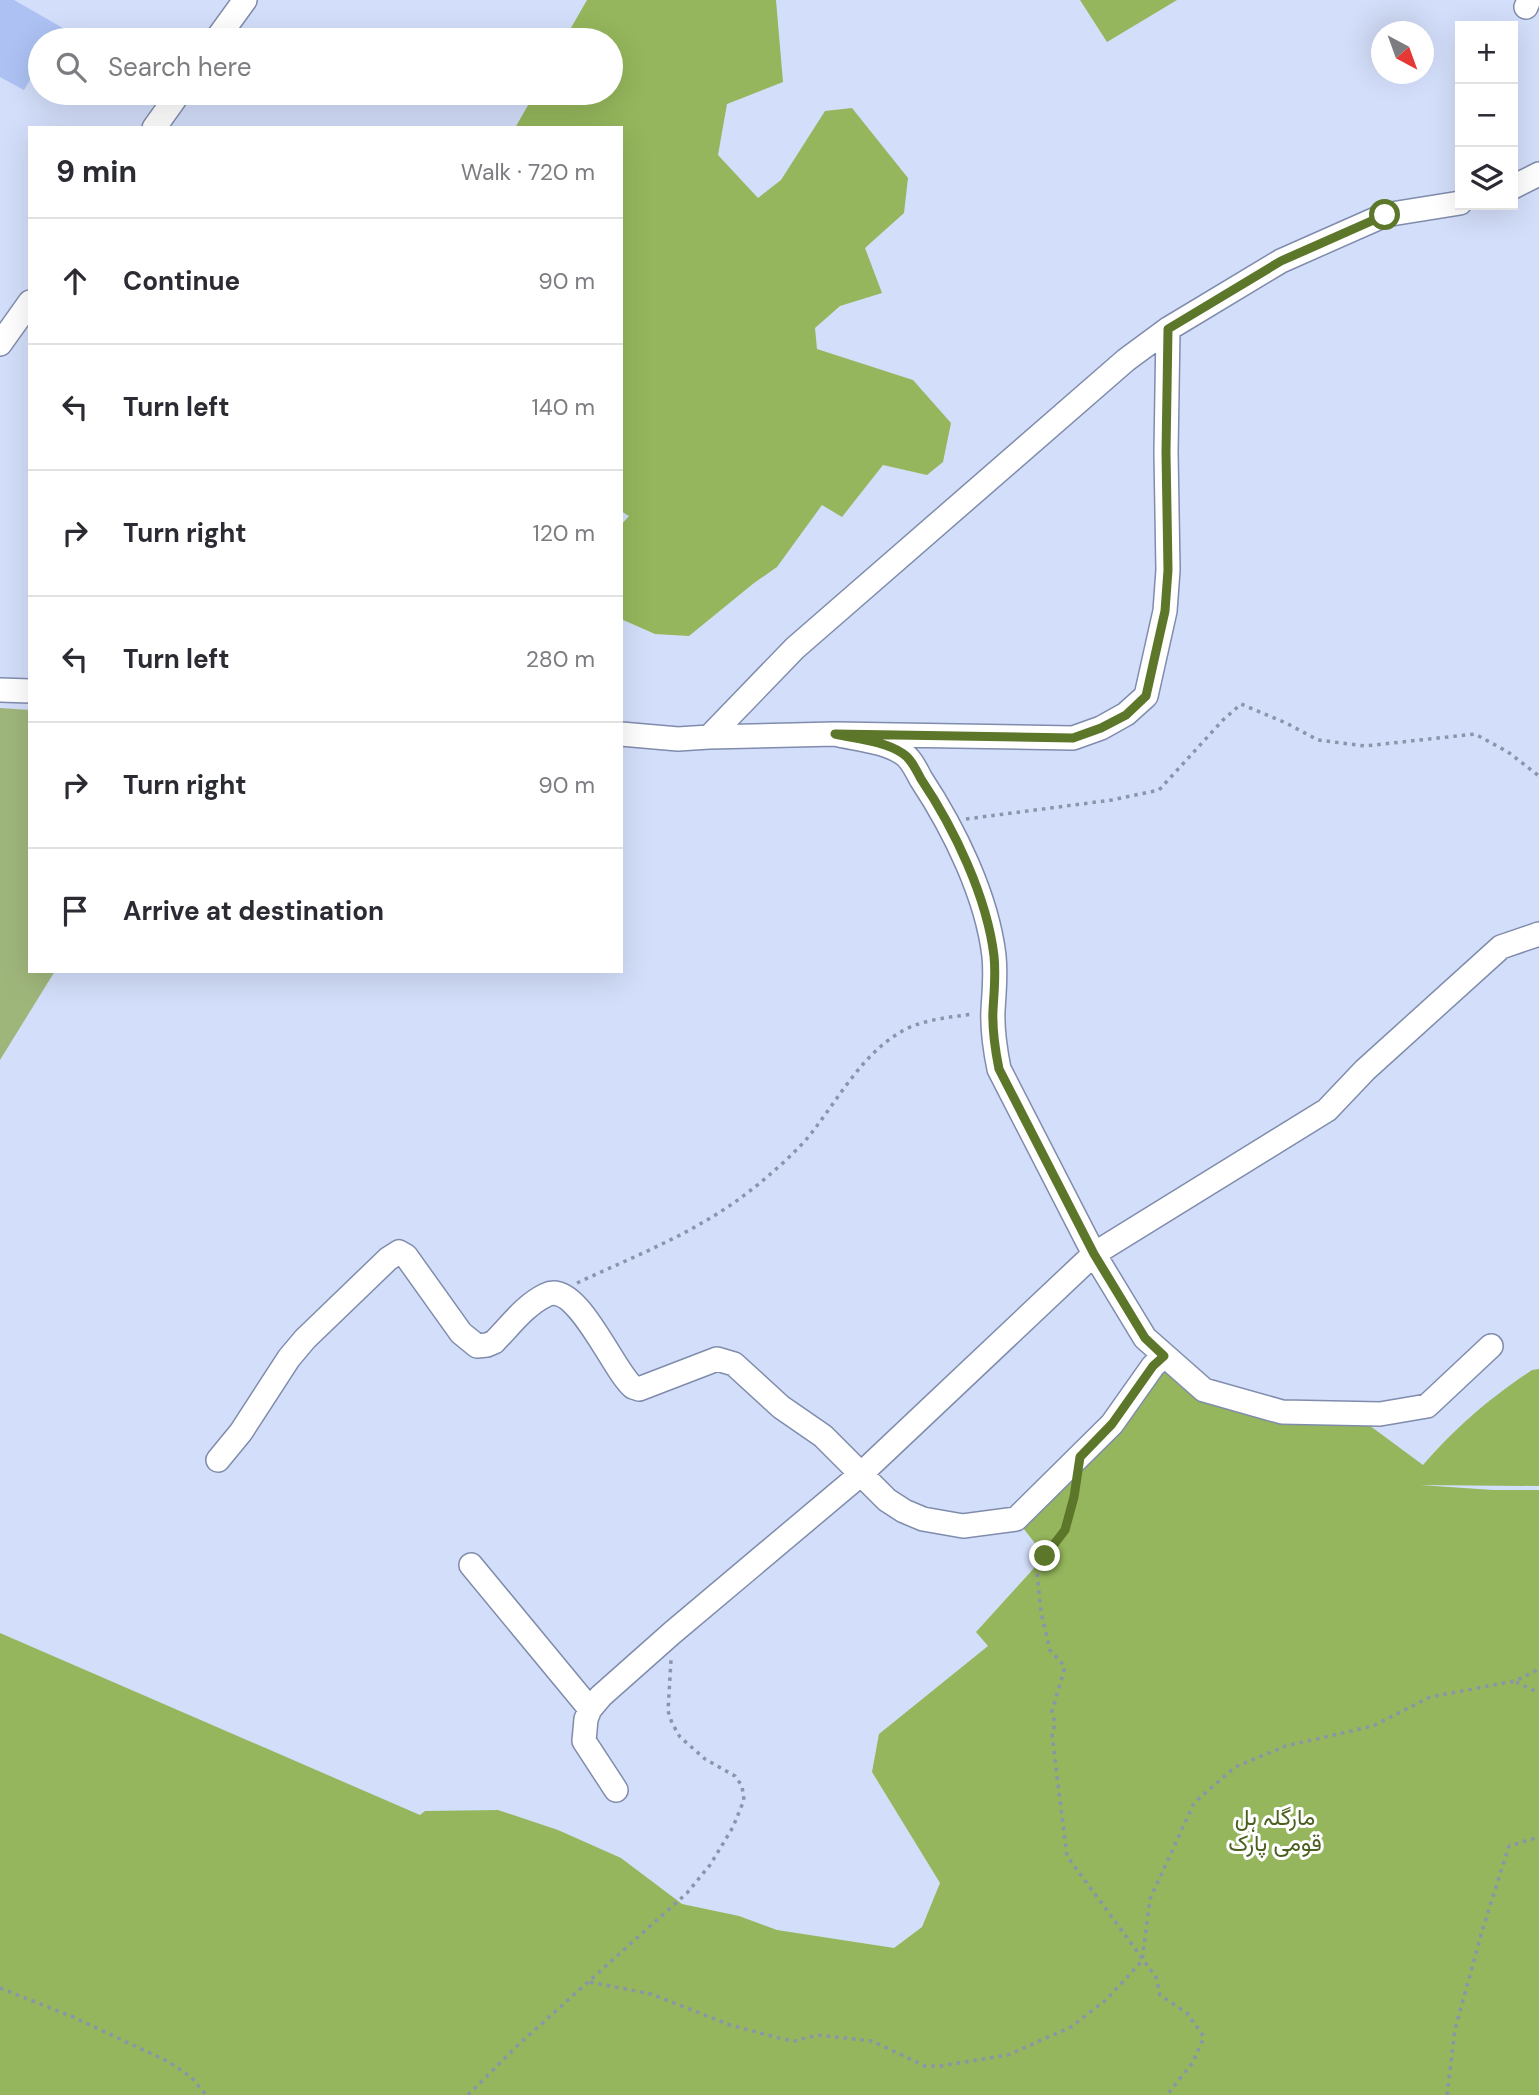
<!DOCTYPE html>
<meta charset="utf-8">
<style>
:root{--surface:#fff;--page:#f7f7f7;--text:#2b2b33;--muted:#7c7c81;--line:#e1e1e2}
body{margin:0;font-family:"DM Sans",Vazirmatn,sans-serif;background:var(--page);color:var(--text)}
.controls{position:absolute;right:21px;top:21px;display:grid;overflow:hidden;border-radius:0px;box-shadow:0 7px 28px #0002}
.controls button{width:63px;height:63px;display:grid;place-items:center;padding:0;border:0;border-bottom:2px solid var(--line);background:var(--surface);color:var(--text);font:35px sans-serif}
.compass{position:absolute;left:1371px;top:21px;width:63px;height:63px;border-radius:50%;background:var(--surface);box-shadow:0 7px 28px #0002;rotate:139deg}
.stop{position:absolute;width:21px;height:21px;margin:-16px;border:5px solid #5d772a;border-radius:50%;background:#fff}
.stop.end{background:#5d772a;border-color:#fff;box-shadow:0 2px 7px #0008}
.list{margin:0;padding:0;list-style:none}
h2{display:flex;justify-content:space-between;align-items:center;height:91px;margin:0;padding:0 28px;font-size:30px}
h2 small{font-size:23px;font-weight:400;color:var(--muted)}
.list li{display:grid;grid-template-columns:46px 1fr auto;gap:21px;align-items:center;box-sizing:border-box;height:126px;padding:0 28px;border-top:2px solid var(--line)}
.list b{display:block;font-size:26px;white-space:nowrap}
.list em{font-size:23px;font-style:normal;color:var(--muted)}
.icon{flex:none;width:38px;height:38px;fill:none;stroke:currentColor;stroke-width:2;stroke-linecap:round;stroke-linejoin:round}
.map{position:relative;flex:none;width:1539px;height:2095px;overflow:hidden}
.search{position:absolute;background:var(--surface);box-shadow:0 7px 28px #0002;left:28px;top:28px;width:595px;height:77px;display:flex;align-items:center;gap:18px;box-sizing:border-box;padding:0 24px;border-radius:38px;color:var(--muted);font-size:26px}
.panel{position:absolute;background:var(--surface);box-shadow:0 7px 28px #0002;left:28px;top:126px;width:595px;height:847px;border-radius:0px}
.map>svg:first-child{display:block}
.green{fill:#9fb67b}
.forest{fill:#95b65c}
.building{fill:#adc2f3}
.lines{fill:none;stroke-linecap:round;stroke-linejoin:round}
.minor-casing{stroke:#7f8cac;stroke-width:26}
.path{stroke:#8c94aa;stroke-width:3.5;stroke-dasharray:3.5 5;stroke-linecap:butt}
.minor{stroke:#fff;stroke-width:23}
.route{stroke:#5d772a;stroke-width:9}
.labels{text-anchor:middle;stroke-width:6;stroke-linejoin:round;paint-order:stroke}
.park-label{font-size:23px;fill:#4a6021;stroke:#fff}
</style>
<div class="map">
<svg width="1539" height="2095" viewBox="0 0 1539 2095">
<rect width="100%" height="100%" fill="#d3defa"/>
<path class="green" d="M0,708L30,710V971H55L0,1060Z"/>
<path class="forest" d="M587,0H776L783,82L727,104L718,155L758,198L781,180L825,111L852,108L908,178L904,213L865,248L882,293L840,306L815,328L817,349L913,380L951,423L943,462L927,475L883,465L842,517L822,505L777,567L754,583L689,636L655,634L621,619V525L629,516L621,511V128H515L535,93H611V40H564Z
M1080,0H1177L1107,42Z
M1164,1356L1204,1390L1354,1414L1423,1465C1458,1425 1489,1399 1532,1370L1539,1369V1486L1420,1485L1493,1490H1539V2095H0V1633L420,1815L425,1811L498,1810L558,1830L621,1858L682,1904L739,1916L777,1930L894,1948L922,1927L940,1883L872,1772L879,1734L988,1646L976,1632L1045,1556L1016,1519Z"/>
<path class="building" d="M0,0H14L68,31L63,40H40V79L33,75L24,90L0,77Z"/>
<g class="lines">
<defs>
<path id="minor" d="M1526,7L1529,0
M216,40L245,0
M154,128L179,93
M1513,187L1539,174
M0,344L30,302
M0,690L30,691
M621,734L678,739L709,737L795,648L1126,360L1168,329L1281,261L1385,215L1460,203
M835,734C856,739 884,741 902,753C911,758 916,770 921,779C954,829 987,896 994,956C996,975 994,992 993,1010C992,1030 995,1049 999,1069L1094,1254L1145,1338L1204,1390L1282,1412L1380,1414L1427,1406L1491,1346
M709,737L835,734L1073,738L1101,728L1126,714L1146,696L1165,611L1168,570L1166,452L1168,329
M218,1460L241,1432L289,1358L305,1339L388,1259L399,1252L406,1256L461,1333L477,1346L487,1345L494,1342C510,1326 525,1305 546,1295C577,1279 613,1371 633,1387L639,1389L717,1359L734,1364L781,1407L823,1436L887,1500L904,1511L923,1519L963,1526L1016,1519L1112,1424L1153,1366L1164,1356
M471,1565L590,1709
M616,1790L584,1741L586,1719L590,1709L601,1696L672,1633L861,1474L1094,1254L1327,1110L1365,1070L1501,947L1539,934"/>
</defs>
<use href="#minor" class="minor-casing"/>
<path class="path" d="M966,819L1112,800L1159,790L1223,720L1241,704L1286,723L1318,740L1365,746L1475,734L1508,752L1539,776
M577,1283C637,1255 698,1232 751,1190C768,1177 801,1148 813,1131C841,1095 864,1051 906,1029C927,1019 951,1017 974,1014
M1075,1490L1065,1530L1048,1550L1037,1573L1041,1612L1050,1650L1065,1667L1052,1711L1055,1724L1052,1734L1056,1768L1067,1856L1156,1977L1160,1995L1187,2013L1204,2037L1193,2062L1167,2095
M1516,1682L1539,1693
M590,1982L651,1994L730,2025L783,2039L794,2041L817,2035L872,2041L925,2066H940L1008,2055L1071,2027L1107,1999L1142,1961L1150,1899L1194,1803L1235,1767L1286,1746L1373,1726L1430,1697L1515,1681L1539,1669
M0,1988L73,2017L169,2062L191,2077L206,2095
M468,2095L518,2045L687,1893L710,1865L733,1827L744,1800L742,1786L735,1776L705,1759L680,1737L672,1723L668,1711L671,1660
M1447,2095L1455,2029L1483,1928L1509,1846L1539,1837"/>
<use href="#minor" class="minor"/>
</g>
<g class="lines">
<path class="route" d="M1045,1556L1065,1530L1074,1497L1080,1457L1112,1424L1153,1366L1164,1356L1145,1338L1094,1254L999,1069C995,1049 992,1030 993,1010C994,992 996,975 994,956C987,897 954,828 921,779C916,770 911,758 902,753C884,741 856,739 835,734L1073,738L1101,728L1126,715L1146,696L1165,611L1168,570L1166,452L1168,329L1281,261L1385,215"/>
</g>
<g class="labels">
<g class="park-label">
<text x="1275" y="1825">مارگلہ ہل<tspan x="1275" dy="26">قومی پارک</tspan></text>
</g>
</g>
</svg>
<div class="controls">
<button>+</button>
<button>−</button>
<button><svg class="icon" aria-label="layers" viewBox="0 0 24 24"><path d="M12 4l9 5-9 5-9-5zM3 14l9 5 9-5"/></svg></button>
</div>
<svg class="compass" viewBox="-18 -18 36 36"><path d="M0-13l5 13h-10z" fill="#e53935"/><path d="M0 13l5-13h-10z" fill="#7c7c81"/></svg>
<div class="stop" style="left:1385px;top:215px"></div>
<div class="stop end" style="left:1045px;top:1556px"></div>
<div class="search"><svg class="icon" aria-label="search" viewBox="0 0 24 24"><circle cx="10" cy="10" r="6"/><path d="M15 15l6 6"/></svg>Search here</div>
<section class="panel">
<h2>9 min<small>Walk · 720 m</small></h2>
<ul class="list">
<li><svg class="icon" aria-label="ahead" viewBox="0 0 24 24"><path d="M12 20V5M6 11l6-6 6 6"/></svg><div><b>Continue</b></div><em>90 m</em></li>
<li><svg class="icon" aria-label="left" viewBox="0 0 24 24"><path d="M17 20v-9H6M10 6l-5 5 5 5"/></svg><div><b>Turn left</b></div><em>140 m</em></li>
<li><svg class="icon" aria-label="right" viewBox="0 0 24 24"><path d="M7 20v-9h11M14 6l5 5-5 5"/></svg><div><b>Turn right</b></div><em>120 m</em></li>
<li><svg class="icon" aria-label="left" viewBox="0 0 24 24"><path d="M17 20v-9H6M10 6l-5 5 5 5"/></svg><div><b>Turn left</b></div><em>280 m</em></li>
<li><svg class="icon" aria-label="right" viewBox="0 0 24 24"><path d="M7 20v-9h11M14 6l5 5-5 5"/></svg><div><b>Turn right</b></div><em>90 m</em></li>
<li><svg class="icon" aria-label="arrive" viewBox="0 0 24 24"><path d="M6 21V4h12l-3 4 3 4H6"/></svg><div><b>Arrive at destination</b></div></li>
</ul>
</section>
</div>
